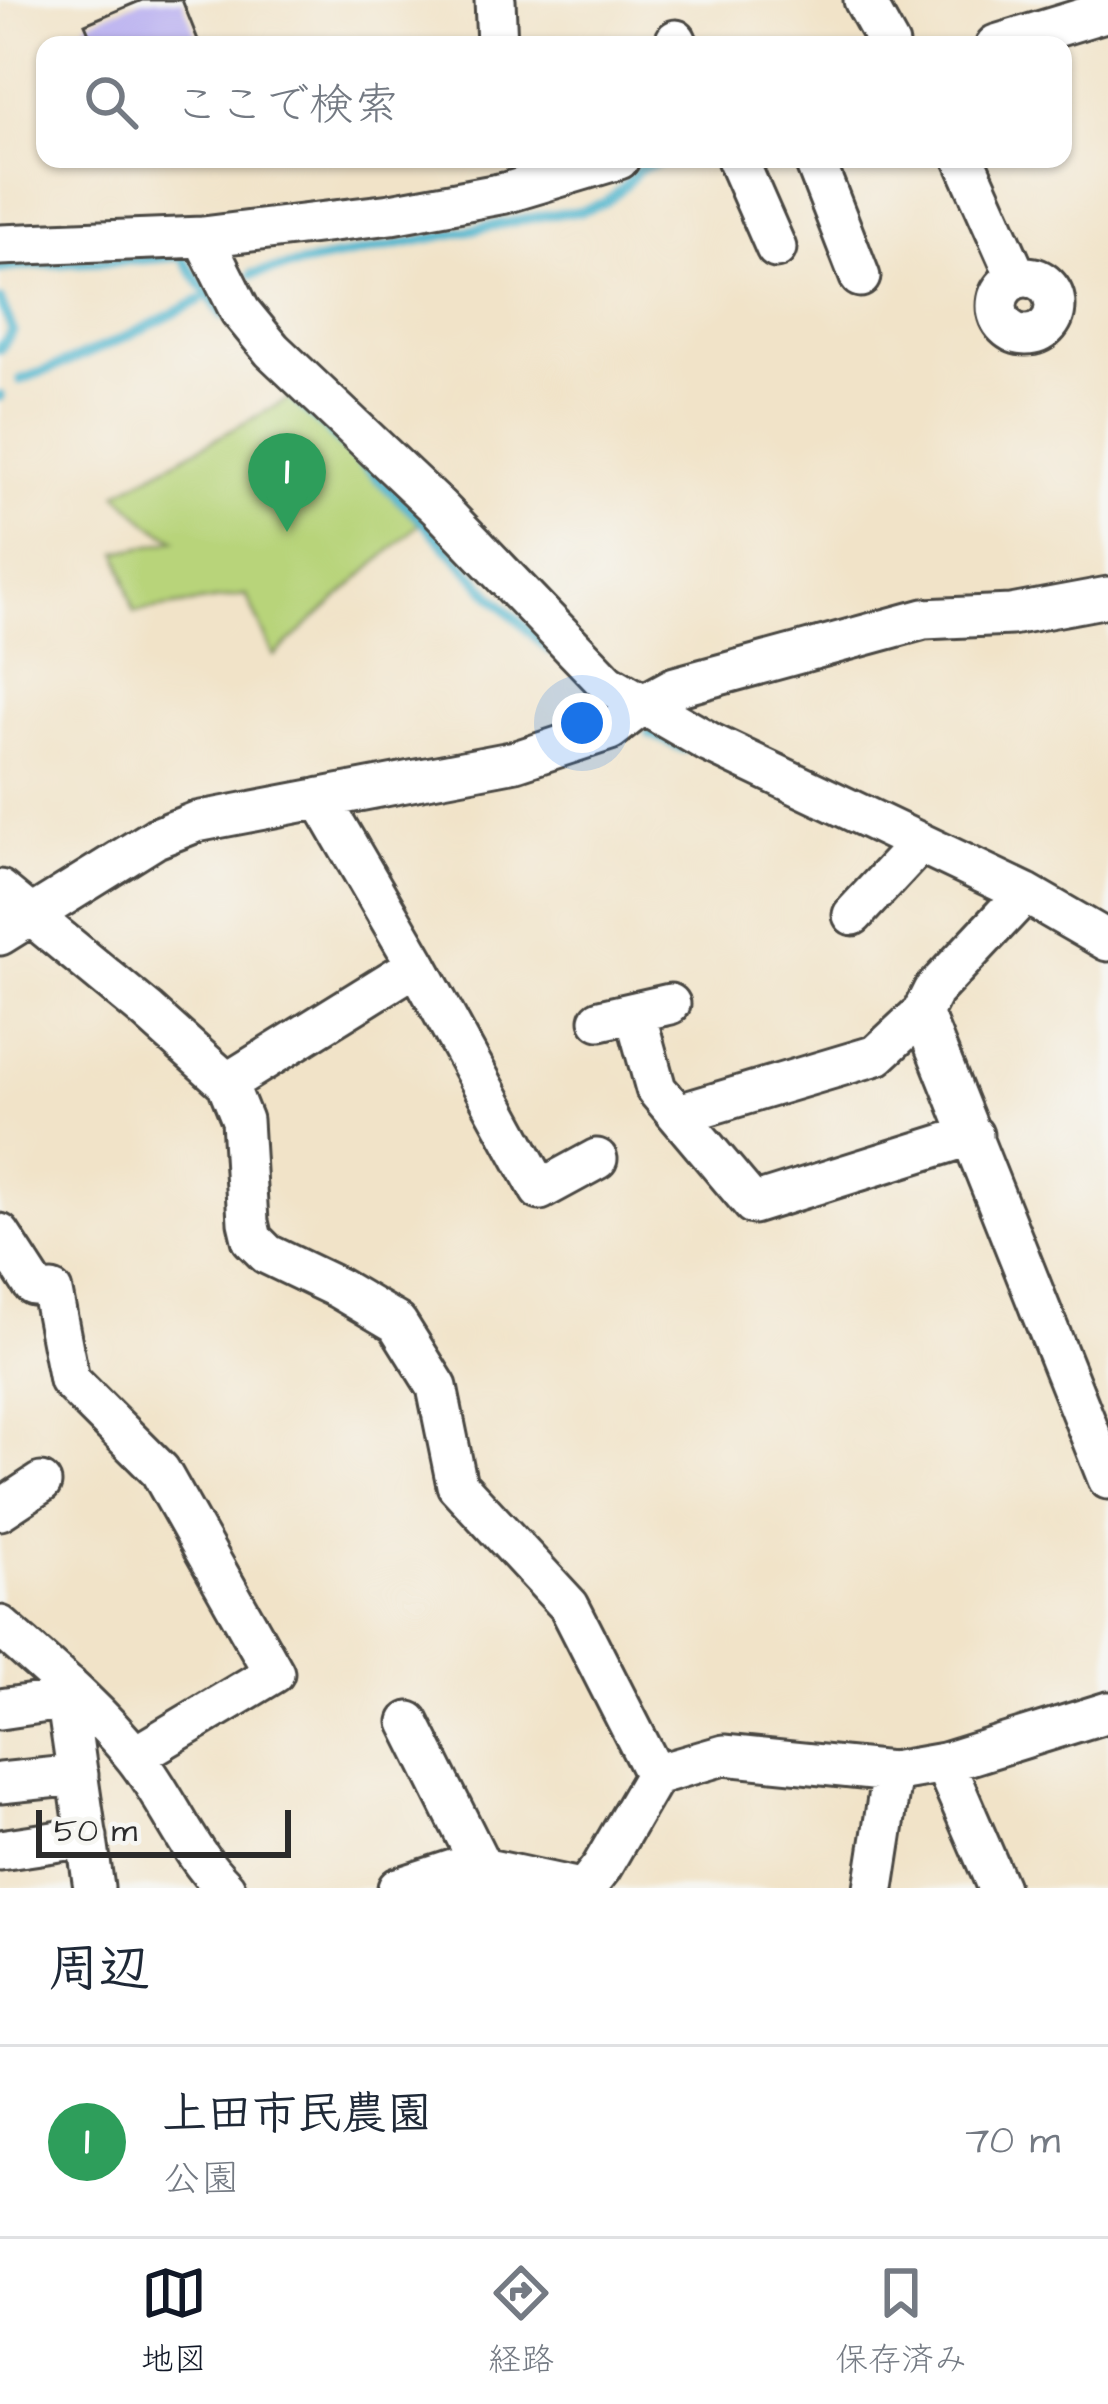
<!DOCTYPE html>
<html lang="ja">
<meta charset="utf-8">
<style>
:root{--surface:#fff;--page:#f2f2f3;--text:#1f2937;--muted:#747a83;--line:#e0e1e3;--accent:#111827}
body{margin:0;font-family:"Architects Daughter","Klee One",sans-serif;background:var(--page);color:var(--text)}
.scale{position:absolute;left:36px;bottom:30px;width:255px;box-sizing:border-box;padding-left:12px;border:6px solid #2b2b2b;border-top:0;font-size:33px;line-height:42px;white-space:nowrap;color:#2b2b2b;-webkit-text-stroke:9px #f6f6f2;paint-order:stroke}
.you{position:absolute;left:582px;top:723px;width:42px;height:42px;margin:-30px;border:9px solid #fff;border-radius:50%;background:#1a73e8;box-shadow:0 0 0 18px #1a73e833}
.badge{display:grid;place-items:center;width:78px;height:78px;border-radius:50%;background:var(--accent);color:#fff;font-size:39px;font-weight:700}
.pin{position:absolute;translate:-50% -99px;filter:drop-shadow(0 3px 6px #0008)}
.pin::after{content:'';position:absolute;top:63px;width:42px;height:36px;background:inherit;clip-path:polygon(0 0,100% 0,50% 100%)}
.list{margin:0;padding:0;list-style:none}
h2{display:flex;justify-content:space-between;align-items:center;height:156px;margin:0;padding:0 48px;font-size:51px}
h2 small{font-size:39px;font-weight:400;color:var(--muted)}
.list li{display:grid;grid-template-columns:78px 1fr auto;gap:36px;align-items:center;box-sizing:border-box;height:192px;padding:0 48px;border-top:3px solid var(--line)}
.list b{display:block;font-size:45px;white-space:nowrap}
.list p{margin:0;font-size:39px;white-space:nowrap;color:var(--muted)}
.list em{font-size:39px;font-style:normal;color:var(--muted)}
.icon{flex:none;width:66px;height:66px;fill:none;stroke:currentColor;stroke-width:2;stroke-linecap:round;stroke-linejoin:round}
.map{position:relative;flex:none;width:1108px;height:1888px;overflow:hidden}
.search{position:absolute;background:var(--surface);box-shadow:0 3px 9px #0004;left:36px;right:36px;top:36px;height:132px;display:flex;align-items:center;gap:30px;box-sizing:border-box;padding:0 42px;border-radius:24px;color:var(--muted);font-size:45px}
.sheet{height:348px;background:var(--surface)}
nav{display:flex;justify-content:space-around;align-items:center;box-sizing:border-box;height:168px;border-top:3px solid var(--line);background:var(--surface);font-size:33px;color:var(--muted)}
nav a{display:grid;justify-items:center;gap:6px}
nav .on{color:var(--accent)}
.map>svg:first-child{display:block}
.green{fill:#b8d47a;stroke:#728052;stroke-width:3}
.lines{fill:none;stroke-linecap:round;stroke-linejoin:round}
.stream{stroke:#4cb3cb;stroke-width:10}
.building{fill:#b5abf0}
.minor-casing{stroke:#494743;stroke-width:45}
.minor{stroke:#fff;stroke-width:39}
</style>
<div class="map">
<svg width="1108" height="1888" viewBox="0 0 1108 1888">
<rect width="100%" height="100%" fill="#f6f6f2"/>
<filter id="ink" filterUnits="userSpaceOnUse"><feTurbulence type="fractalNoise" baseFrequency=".00833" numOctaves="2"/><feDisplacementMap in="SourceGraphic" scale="24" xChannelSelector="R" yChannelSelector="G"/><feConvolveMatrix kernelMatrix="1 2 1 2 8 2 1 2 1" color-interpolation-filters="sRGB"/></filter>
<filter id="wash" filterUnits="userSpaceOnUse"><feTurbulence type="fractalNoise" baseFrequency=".004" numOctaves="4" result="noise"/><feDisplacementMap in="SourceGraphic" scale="48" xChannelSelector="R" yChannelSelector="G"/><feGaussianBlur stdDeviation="2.7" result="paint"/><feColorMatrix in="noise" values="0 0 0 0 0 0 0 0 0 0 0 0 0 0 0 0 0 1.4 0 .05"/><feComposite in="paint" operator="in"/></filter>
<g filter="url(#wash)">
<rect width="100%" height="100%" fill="#f1e3c8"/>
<path class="green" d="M290,398L419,524L274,656L246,595L134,612L118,552L176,540L149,524L117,493Z"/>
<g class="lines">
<path class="stream" d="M0,269C61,260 120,264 181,256L223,316
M252,274L546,215L581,211L606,202L625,186L639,169L669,159
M0,300L13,331L0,349
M20,380C82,358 141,331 200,300
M0,397L1,396
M294,398L423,522L491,595L549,650
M649,733L684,749"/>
</g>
<g id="blocks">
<path class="building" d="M142,0H182L198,40L185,45H94L85,24Z"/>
</g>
</g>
<g filter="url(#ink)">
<use href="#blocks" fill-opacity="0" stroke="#494743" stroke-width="3"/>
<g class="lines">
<defs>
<path id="minor" d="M495,0L497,45
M864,0L889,45
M676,40L678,45
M996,45L1108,11
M737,159L776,248
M814,159L860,277
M964,159L1017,278
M203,237L240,311L272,350L439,508L608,684L710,743L1025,893L1108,941
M0,245L203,237L391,214L505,193L619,159
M997 306a29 29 0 1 1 58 0a29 29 0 1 1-58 0Z
M320,798L417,965L540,1190L597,1159
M0,890L147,1011L227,1083L242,1120L248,1222L252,1239L267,1254L338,1288L397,1323L437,1387L457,1485L569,1606L655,1775
M853,915L920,843
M0,935L156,838L196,822L516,761L610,730L642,705L675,687L924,619L1011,615L1108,597
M635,1013L656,1089L753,1204L973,1135
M922,1013L1108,1479
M600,1020L670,1004
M227,1083L417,965
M679,1114L877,1055L922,1013L933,991L1025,893
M0,1234L33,1285
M52,1292L69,1380L160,1471L274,1673L135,1756
M0,1510L41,1483
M0,1626C46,1667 96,1708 135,1757C168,1798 187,1851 225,1888
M68,1686V1710L94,1888
M0,1709L68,1699
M409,1722L482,1868
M944,1763L998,1888
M0,1783L78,1775
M0,1850L87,1837
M398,1888L456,1869L482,1868L576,1888
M585,1888L601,1868L655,1775L724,1755L892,1772L944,1763L1108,1712
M874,1888L892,1772"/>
</defs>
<use href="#minor" class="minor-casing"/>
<use href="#minor" class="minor"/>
</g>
</g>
</svg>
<div class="scale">50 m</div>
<div class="you"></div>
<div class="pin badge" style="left:287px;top:532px;background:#2e9e5b">1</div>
<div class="search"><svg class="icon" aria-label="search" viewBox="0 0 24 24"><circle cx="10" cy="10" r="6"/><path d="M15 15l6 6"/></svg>ここで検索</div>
</div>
<section class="sheet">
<h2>周辺<small></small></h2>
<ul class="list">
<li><span class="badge" style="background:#2e9e5b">1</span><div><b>上田市民農園</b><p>公園</p></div><em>70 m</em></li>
</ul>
</section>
<nav>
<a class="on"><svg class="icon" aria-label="map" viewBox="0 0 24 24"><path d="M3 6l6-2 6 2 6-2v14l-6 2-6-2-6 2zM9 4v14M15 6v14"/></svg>地図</a>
<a><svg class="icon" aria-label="directions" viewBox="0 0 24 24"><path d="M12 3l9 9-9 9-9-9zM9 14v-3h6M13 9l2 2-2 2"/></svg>経路</a>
<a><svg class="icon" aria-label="saved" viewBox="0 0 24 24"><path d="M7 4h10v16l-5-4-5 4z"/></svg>保存済み</a>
</nav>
